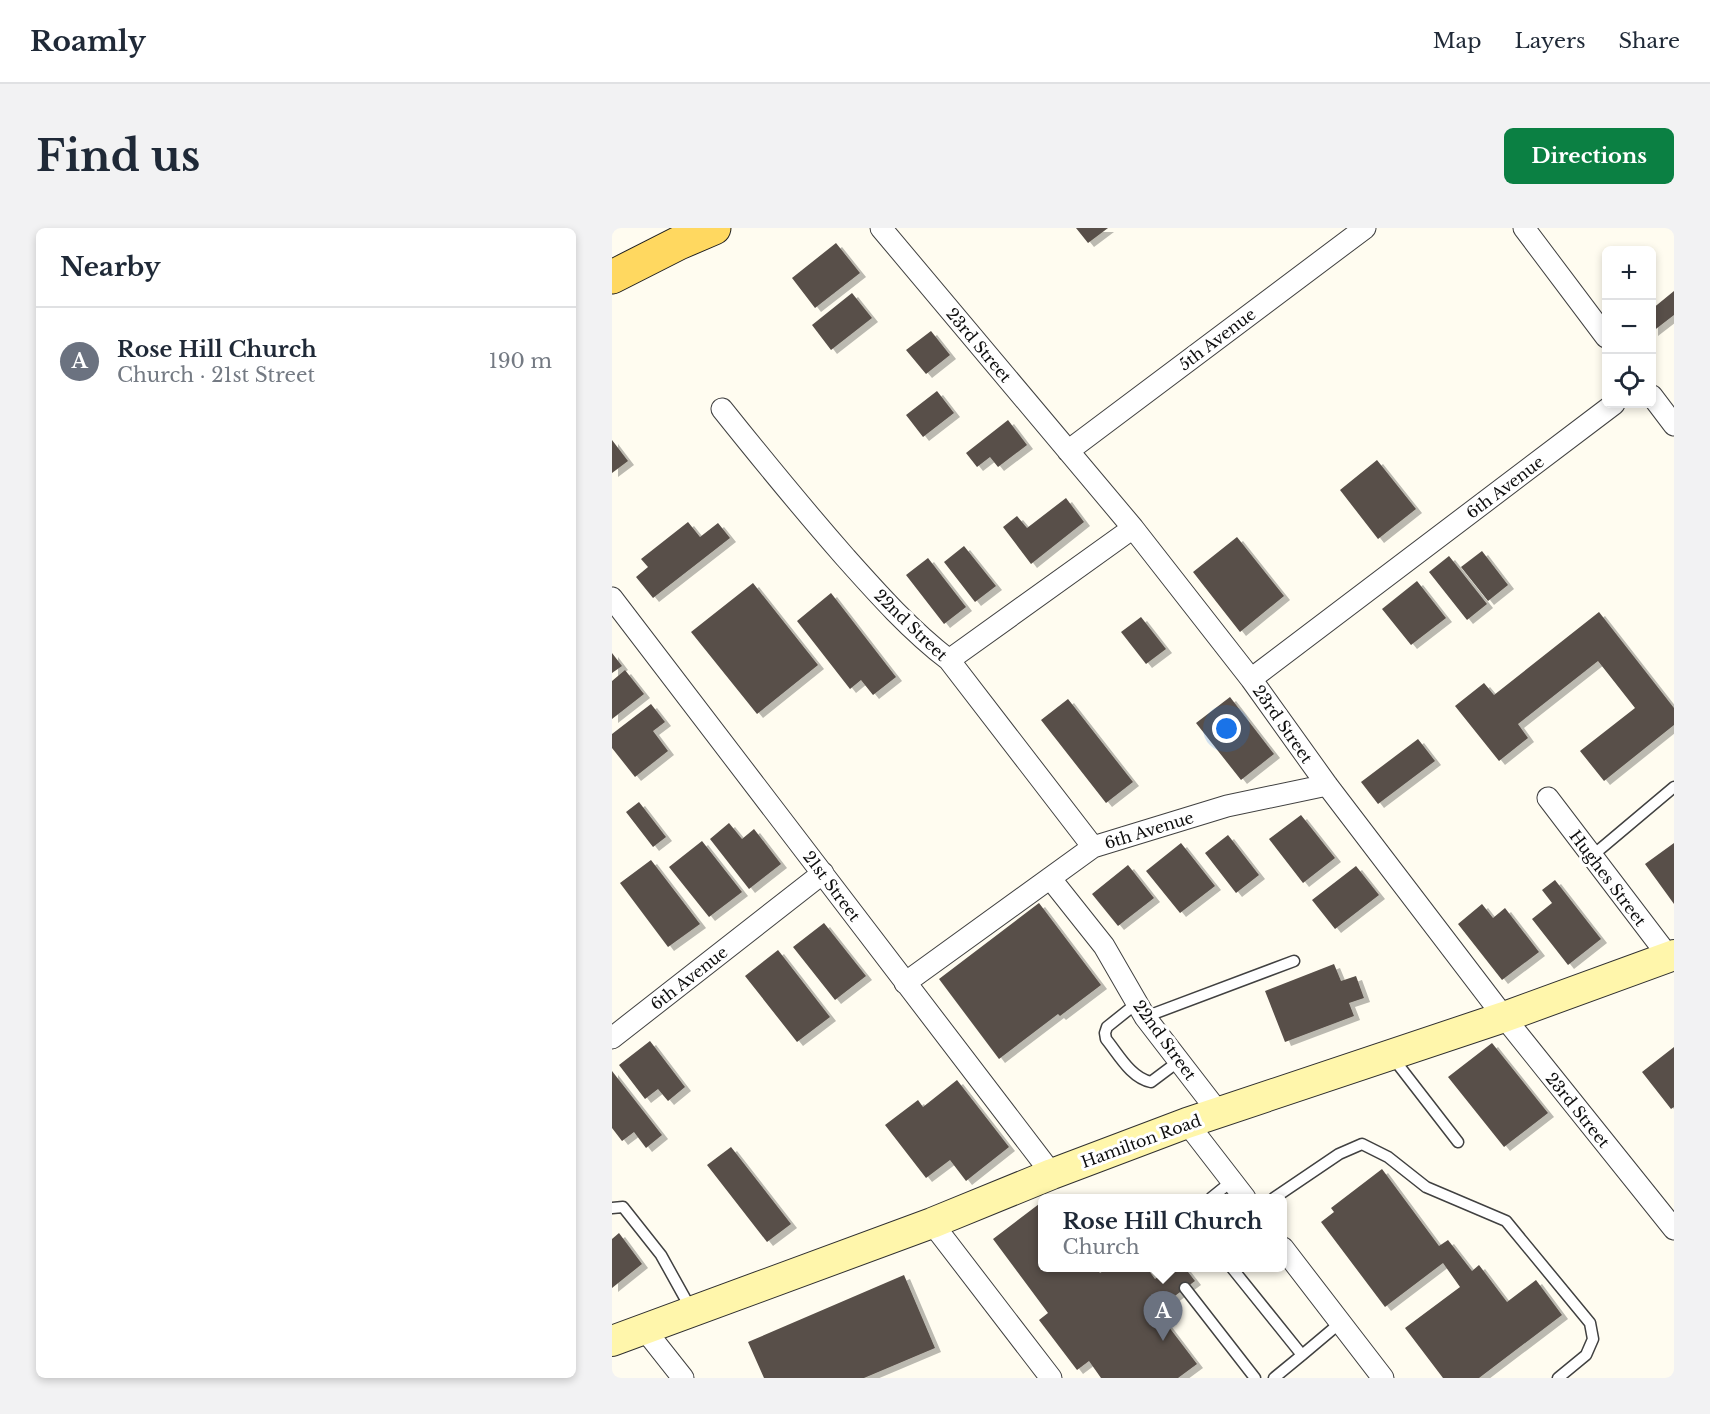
<!DOCTYPE html>
<meta charset="utf-8">
<style>
:root{--surface:#fff;--page:#f2f2f3;--text:#1f2937;--muted:#747a83;--line:#e0e1e3;--accent:#0b8043}
body{margin:0;font-family:"Libre Baskerville",serif;background:var(--page);color:var(--text)}
.controls{position:absolute;right:18px;top:18px;display:grid;overflow:hidden;border-radius:9px;box-shadow:0 3px 9px #0003}
.controls button{width:54px;height:54px;display:grid;place-items:center;padding:0;border:0;border-bottom:2px solid var(--line);background:var(--surface);color:var(--text);font:30px sans-serif}
.you{position:absolute;left:615px;top:501px;width:21px;height:21px;margin:-15px;border:4px solid #fff;border-radius:50%;background:#1a73e8;box-shadow:0 0 0 9px #1a73e833}
.badge{display:grid;place-items:center;width:39px;height:39px;border-radius:50%;background:var(--accent);color:#fff;font-size:20px;font-weight:700}
.pin{position:absolute;translate:-50% -50px;filter:drop-shadow(0 2px 3px #0008)}
.pin::after{content:'';position:absolute;top:32px;width:21px;height:18px;background:inherit;clip-path:polygon(0 0,100% 0,50% 100%)}
.popup{position:absolute;left:426px;top:966px;width:249px;height:78px;box-sizing:border-box;display:grid;place-content:center;border-radius:9px;background:var(--surface);filter:drop-shadow(0 2px 4px #0005);font-size:20px;white-space:nowrap;color:var(--muted)}
.popup b{font-size:22px;color:var(--text)}
.popup::after{content:'';position:absolute;left:50%;top:100%;margin-left:-12px;border:12px solid transparent;border-top-color:var(--surface)}
.list{margin:0;padding:0;list-style:none}
h2{display:flex;justify-content:space-between;align-items:center;height:78px;margin:0;padding:0 24px;font-size:26px}
h2 small{font-size:20px;font-weight:400;color:var(--muted)}
.list li{display:grid;grid-template-columns:39px 1fr auto;gap:18px;align-items:center;box-sizing:border-box;height:108px;padding:0 24px;border-top:2px solid var(--line)}
.list b{display:block;font-size:22px;white-space:nowrap}
.list p{margin:0;font-size:20px;white-space:nowrap;color:var(--muted)}
.list em{font-size:20px;font-style:normal;color:var(--muted)}
.icon{flex:none;width:33px;height:33px;fill:none;stroke:currentColor;stroke-width:2;stroke-linecap:round;stroke-linejoin:round}
.map{position:relative;flex:none;width:1062px;height:1150px;overflow:hidden;border-radius:9px}
header{display:flex;align-items:center;gap:36px;box-sizing:border-box;height:84px;padding:0 30px;background:var(--surface);border-bottom:2px solid var(--line)}
header strong{font-size:28px}
nav{display:flex;gap:33px;margin-inline-start:auto;font-size:21px}
.intro{display:flex;align-items:center;justify-content:space-between;box-sizing:border-box;height:144px;padding:0 36px}
h1{margin:0;font-size:42px}
.button{padding:15px 27px;border-radius:9px;background:var(--accent);color:#fff;font-size:21px;font-weight:700}
main{display:flex;gap:36px;padding:0 36px}
aside{flex:1;background:var(--surface);border-radius:9px;box-shadow:0 3px 9px #0003}
.map>svg:first-child{display:block}
.building{fill:#584f49;filter:url(#shadow)}
.lines{fill:none;stroke-linecap:round;stroke-linejoin:round}
.lane-casing{stroke:#414141;stroke-width:13}
.street-casing{stroke:#414141;stroke-width:23}
.secondary-casing{stroke:#303030;stroke-width:32}
.primary-casing{stroke:#1f1f1f;stroke-width:35}
.lane{stroke:#fff;stroke-width:10}
.street{stroke:#fff;stroke-width:21}
.secondary{stroke:#fff6ab;stroke-width:30}
.primary{stroke:#ffd860;stroke-width:33}
.labels{text-anchor:middle;stroke-width:6;stroke-linejoin:round;paint-order:stroke}
.street-label{font-size:16px;fill:#0e0e0e;stroke:#fff}
</style>
<header>
<strong>Roamly</strong>
<nav><a>Map</a><a>Layers</a><a>Share</a></nav>
</header>
<div class="intro"><h1>Find us</h1><a class="button">Directions</a></div>
<main>
<aside>
<h2>Nearby<small></small></h2>
<ul class="list">
<li><span class="badge" style="background:#6b7280">A</span><div><b>Rose Hill Church</b><p>Church · 21st Street</p></div><em>190 m</em></li>
</ul>
</aside>
<div class="map">
<svg width="1062" height="1150" viewBox="0 0 1062 1150">
<defs>
<filter id="shadow"><feDropShadow dx="6" dy="4" stdDeviation="0" flood-color="#0004"/></filter>
</defs>
<rect width="100%" height="100%" fill="#fffcf0"/>
<path class="building" d="M464,0H496L476,15Z
M224,15L248,45L203,80L180,50Z
M1062,63V87L1040,104V81Z
M240,65L260,90L219,122L200,97Z
M319,103L338,127L314,146L294,122Z
M325,163L342,185L311,209L294,187Z
M396,192L415,217L386,239L378,229L365,239L354,225Z
M0,212L16,233L0,245Z
M765,232L804,281L766,311L728,262Z
M454,270L472,294L419,336L391,299L405,288L415,300Z
M76,294L88,309L106,295L118,310L41,370L24,349L36,339L29,331Z
M625,309L672,368L628,404L581,344Z
M352,318L384,358L363,374L332,334Z
M870,323L896,357L876,373L849,339Z
M837,328L875,376L855,392L817,344Z
M316,330L354,379L332,396L294,347Z
M805,353L834,390L799,417L770,381Z
M141,355L206,437L145,486L79,404Z
M219,365L284,449L261,467L249,452L238,461L185,393Z
M987,384L1062,480V497L992,553L968,523L1023,480L986,433L906,496L916,510L887,533L843,478L872,455L882,467Z
M529,389L554,421L534,436L509,404Z
M0,425L10,438L0,445Z
M13,442L32,466L0,491V453Z
M618,469L662,526L629,552L584,495Z
M456,471L521,554L494,575L429,492Z
M39,476L53,494L41,503L56,523L23,549L0,520V506Z
M806,511L823,533L766,576L749,554Z
M27,574L54,609L41,619L14,584Z
M689,587L723,630L691,655L657,611Z
M117,595L130,611L142,601L169,636L137,661L98,611Z
M616,607L647,647L624,665L593,625Z
M90,613L130,664L97,689L57,639Z
M569,615L603,658L568,685L534,643Z
M1062,615V676L1033,636Z
M39,632L88,696L56,719L8,655Z
M516,637L542,670L506,698L480,666Z
M744,638L767,667L723,701L700,672Z
M943,652L989,711L956,737L920,691L940,675L930,662Z
M427,675L489,757L448,788L446,786L387,831L327,751Z
M870,676L881,690L893,680L927,724L890,752L846,696Z
M212,695L254,748L223,772L181,719Z
M166,722L218,789L185,814L133,748Z
M722,736L729,753L744,748L752,770L737,775L742,788L673,814L653,763Z
M38,813L73,859L56,873L46,861L33,871L7,837Z
M880,815L936,885L892,919L836,849Z
M1062,819V879L1059,881L1030,844Z
M0,843L50,907L34,920L22,904L10,913L0,900Z
M345,852L397,919L354,953L338,932L314,950L273,897L306,872L311,879Z
M119,919L179,996L155,1014L95,937Z
M770,941L827,1018L836,1012L860,1043L867,1037L895,1074L924,1052L950,1087L867,1150H831L793,1100L848,1059L831,1035L773,1079L709,994L722,984L719,980Z
M431,973V1040H484L488,1045L496,1040H535L543,1051L558,1040H573L583,1053L544,1082L585,1136L566,1150H489L477,1133L465,1142L427,1092L436,1085L381,1011Z
M7,1005L30,1036L0,1060V1011Z
M292,1047L323,1120L252,1150H152L136,1114Z"/>
<g class="lines">
<defs>
<path id="lane" d="M980,628L1062,559
M525,775L495,799L493,805L494,811C507,827 519,850 539,854L567,833
M533,789L682,733
M781,830L846,914
M599,970L620,953
M662,970L727,926L750,916L776,929L814,959L894,993L978,1095L981,1111L974,1127L946,1150
M0,980L11,979L49,1027L79,1081
M620,1040L690,1127L728,1095
M573,1060L643,1150
M662,1150L690,1127"/>
<path id="street" d="M269,0L521,300L639,451L715,557L892,789L1062,1001
M912,0L994,109
M1040,168L1062,197
M110,181C150,231 191,281 233,329C266,366 298,402 337,432L481,619
M456,223L753,0
M0,370L440,946
M337,432L521,300
M639,451L1002,176
M936,570L1057,729
M438,650L492,718L533,789L607,885
M293,755L481,619L615,578L715,557
M0,810L211,645
M575,895L633,970
M320,995L439,1150
M671,1020L771,1150
M33,1102L71,1150"/>
<path id="secondary" d="M0,1113L320,995L440,946L575,895L892,789L1062,727"/>
<path id="primary" d="M0,49L67,15L102,0"/>
</defs>
<use href="#lane" class="lane-casing"/>
<use href="#street" class="street-casing"/>
<use href="#secondary" class="secondary-casing"/>
<use href="#primary" class="primary-casing"/>
<use href="#lane" class="lane"/>
<use href="#street" class="street"/>
<use href="#secondary" class="secondary"/>
<use href="#primary" class="primary"/>
</g>
<g class="labels">
<g class="street-label">
<text transform="translate(605 111) rotate(-37)" y="6">5th Avenue</text>
<text transform="translate(367 117) rotate(50)" y="6">23rd Street</text>
<text transform="translate(893 259) rotate(-37)" y="6">6th Avenue</text>
<text transform="translate(299 397) rotate(44)" y="6">22nd Street</text>
<text transform="translate(671 496) rotate(55)" y="6">23rd Street</text>
<text transform="translate(537 602) rotate(-17)" y="6">6th Avenue</text>
<text transform="translate(996 650) rotate(53)" y="6">Hughes Street</text>
<text transform="translate(220 658) rotate(53)" y="6">21st Street</text>
<text transform="translate(77 750) rotate(-38)" y="6">6th Avenue</text>
<text transform="translate(553 812) rotate(54)" y="6">22nd Street</text>
<text transform="translate(966 882) rotate(51)" y="6">23rd Street</text>
<text transform="translate(529 913) rotate(-20)" y="6">Hamilton Road</text>
</g>
</g>
</svg>
<div class="controls">
<button>+</button>
<button>−</button>
<button><svg class="icon" aria-label="locate" viewBox="0 0 24 24"><circle cx="12" cy="12" r="6"/><path d="M12 2v4M12 18v4M2 12h4M18 12h4"/></svg></button>
</div>
<div class="you"></div>
<div class="pin badge" style="left:551px;top:1113px;background:#6b7280">A</div>
<div class="popup"><b>Rose Hill Church</b>Church</div>
</div>
</main>
